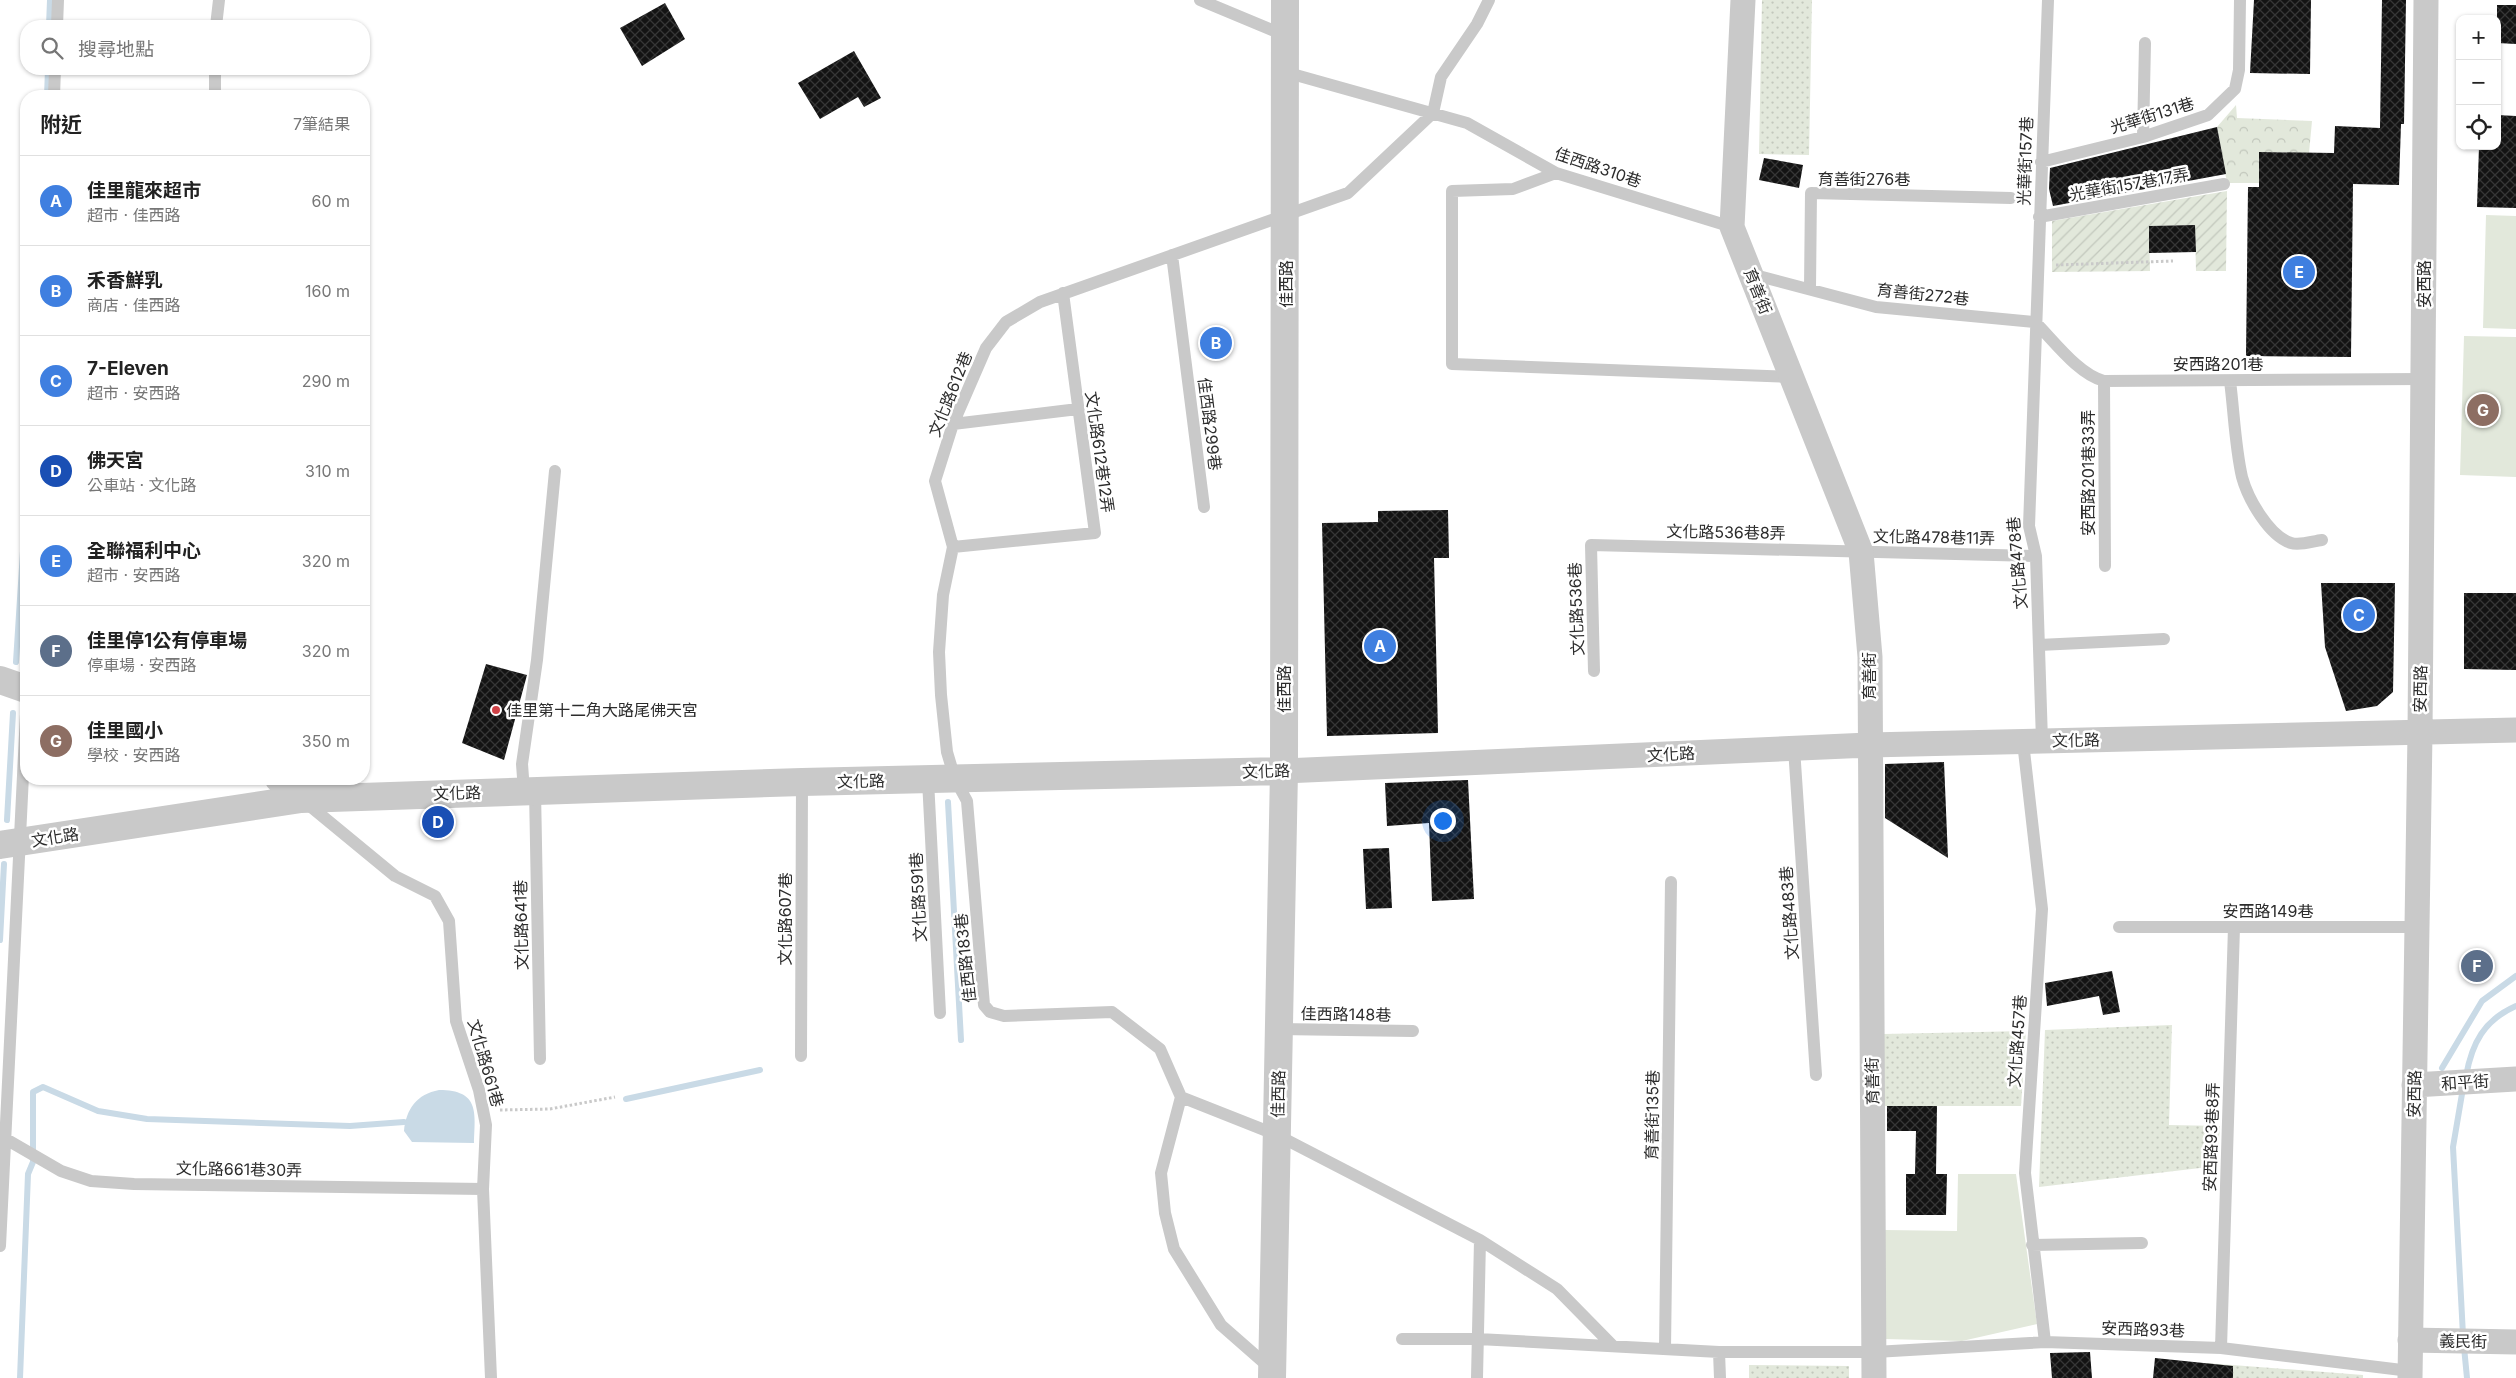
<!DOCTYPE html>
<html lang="zh-TW">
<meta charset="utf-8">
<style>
:root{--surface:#fff;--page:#f6f6f6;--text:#222;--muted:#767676;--line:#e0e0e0;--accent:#cf4247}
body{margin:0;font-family:Inter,"Noto Sans TC",sans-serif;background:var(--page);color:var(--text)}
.controls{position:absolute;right:15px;top:15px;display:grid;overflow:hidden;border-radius:10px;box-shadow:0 1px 4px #0004}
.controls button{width:45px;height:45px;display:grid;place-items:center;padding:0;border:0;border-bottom:1px solid var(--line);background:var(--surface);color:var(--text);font:25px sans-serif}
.you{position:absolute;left:1442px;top:820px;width:18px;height:18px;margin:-12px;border:4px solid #fff;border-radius:50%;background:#1a73e8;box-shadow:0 0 0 8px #1a73e833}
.badge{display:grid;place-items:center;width:32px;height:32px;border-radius:50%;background:var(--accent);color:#fff;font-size:16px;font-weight:700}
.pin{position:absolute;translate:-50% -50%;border:2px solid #fff;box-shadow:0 1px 5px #0006}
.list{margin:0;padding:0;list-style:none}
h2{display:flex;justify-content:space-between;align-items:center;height:65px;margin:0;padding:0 20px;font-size:21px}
h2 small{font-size:16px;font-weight:400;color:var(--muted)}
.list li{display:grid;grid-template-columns:32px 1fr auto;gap:15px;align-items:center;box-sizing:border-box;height:90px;padding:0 20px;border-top:1px solid var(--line)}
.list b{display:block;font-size:19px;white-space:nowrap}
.list p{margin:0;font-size:16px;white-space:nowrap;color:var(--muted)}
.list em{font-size:16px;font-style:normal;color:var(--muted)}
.icon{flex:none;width:28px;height:28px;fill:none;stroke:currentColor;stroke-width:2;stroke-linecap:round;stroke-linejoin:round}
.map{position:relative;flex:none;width:2516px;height:1378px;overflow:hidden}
.search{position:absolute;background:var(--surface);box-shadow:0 1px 4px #0004;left:20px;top:20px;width:350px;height:55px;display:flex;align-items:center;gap:12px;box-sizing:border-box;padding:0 18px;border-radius:20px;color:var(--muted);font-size:19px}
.panel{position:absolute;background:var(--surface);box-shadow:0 1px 4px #0004;left:20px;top:90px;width:350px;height:695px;border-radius:20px}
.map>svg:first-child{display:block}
.grass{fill:url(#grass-dots)}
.forest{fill:url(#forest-crowns)}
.park{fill:#e2e8db}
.garden{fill:url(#garden-furrows)}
.water{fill:#c9dae6}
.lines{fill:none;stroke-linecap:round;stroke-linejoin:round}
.stream{stroke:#c9dae6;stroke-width:6}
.building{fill:url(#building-cross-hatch)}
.path{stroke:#c9c9c9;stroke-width:3;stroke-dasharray:2.5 2.5;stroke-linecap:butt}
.service{stroke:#c9c9c9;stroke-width:12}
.minor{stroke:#c9c9c9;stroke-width:25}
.tertiary{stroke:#c9c9c9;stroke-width:28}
.poi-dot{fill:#cf4247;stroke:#fff;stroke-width:2}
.labels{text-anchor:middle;stroke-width:5;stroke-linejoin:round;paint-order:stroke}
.street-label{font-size:16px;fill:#2c2c2c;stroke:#fff}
.poi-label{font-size:16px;fill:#2c2c2c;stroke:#fff;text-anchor:start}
</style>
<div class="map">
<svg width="2516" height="1378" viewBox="0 0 2516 1378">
<defs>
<pattern id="grass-dots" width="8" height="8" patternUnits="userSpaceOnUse" patternTransform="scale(1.25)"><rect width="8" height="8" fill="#e2e8db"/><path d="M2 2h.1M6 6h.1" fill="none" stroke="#c2c7bc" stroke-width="1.8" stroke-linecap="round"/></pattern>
<pattern id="forest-crowns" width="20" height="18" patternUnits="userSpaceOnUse" patternTransform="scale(1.25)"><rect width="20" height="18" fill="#e2e8db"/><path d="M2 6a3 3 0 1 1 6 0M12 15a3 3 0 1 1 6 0" fill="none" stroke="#c2c7bc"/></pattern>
<pattern id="garden-furrows" width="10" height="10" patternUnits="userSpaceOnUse" patternTransform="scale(1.25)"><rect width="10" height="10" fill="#e2e8db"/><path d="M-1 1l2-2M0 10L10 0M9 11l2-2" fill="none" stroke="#c2c7bc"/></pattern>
<pattern id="building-cross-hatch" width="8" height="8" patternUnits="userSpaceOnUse" patternTransform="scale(1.25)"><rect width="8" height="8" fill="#131313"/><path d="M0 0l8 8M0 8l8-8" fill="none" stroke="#363636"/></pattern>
</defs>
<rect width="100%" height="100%" fill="#fff"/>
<path class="grass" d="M1762,0H1812L1809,155L1759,154Z
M2172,1025L2169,1125L2220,1126L2217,1166L2039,1187L2045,1030Z
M2026,1031L2021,1106H1884V1034Z
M2206,1363L2363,1375V1378H2204Z
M1749,1365L1849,1366V1378H1749Z"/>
<path class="forest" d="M2236,105L2237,118L2312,121L2309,153L2259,152V183H2227L2217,127Z"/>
<path class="park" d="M2486,215L2516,216V329L2483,328Z
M2464,336L2516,337V477L2460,475Z
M1958,1174H2016L2037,1324L1962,1341L1885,1339V1230L1957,1231Z"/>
<path class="garden" d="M2227,191L2226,271H2196L2195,225L2149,226L2150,271L2052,272V221Z"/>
<path class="water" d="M439,1090C480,1090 475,1113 474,1143L412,1142L404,1131C406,1109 417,1094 439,1090Z"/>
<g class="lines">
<path class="stream" d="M49,26L50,0
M47,96L48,69
M16,662L26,504
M948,802L961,1040
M7,820L13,713
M0,940L4,864
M2442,1068L2482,1001L2516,976
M2466,1076C2472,1043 2484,1020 2516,1006
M626,1099L760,1070
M2463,1335L2453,1147L2463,1088
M2464,1347L2467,1378
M20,1378L28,1174L33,1162V1092L43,1087L98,1111L147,1119L350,1126L404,1122"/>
</g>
<path class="building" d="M2254,0H2311L2310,74L2250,73Z
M2382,0H2406L2404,124H2401L2399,185L2353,184L2351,357L2246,356L2248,187H2259V152L2334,153L2335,126L2380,128Z
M665,3L685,39L642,66L620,28Z
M2497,5H2516V44L2497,43Z
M854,51L881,98L864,107L858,97L820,119L798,83Z
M2497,115L2516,116V208L2477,207L2479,146H2497Z
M2217,127L2226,174L2053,206L2049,189L2050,168Z
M1764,158L1803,165L1799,188L1759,180Z
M2195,225L2196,252L2149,253V226Z
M1448,510L1449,558H1434L1438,733L1327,736L1322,523L1378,522V511Z
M2321,583H2395L2393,692L2377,706L2346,711L2325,647Z
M2464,593H2516V670L2464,669Z
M486,664L527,675L504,760L462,743Z
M1944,762L1948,858L1885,818V764Z
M1468,780L1474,899L1432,901L1429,823L1387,826L1385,783Z
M1389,848L1392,908L1366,909L1363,849Z
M2112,971L2120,1012L2103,1015L2099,996L2047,1006L2045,983Z
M1887,1106H1937L1936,1174H1947L1946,1215H1906V1174H1915L1916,1131H1887Z
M2090,1352L2092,1378H2052L2050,1353Z
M2155,1358L2233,1366V1378H2153Z"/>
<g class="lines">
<path class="path" d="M2056,265L2173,261
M500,1110L550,1109L615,1097"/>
<path class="service" d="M1200,0L1284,35
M57,26L58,0
M216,26L219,0
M1285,72L1467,123L1556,173L1732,227
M54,96L55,69
M215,96V69
M2143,137L2145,43
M2041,162L2143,137L2208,115L2235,89L2239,70L2240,0
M1556,173L1513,189L1452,191V364L1792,377
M2039,217L2224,184
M1172,255L1204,507
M1751,274L1876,307L2035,322
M1810,288L1811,193L2011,198
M2035,322C2054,341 2079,375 2104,381L2423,379
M2104,381L2105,566
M2230,381C2234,412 2235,446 2242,477C2248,499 2269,536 2291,543C2300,546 2313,541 2322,540
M953,424L1078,409
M953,547L1095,533L1063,293
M2039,645L2164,639
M1594,671L1591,545L2036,556
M2042,741L2036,556L2029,526L2048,0
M2023,742L2042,909L2025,1173L2045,1342
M1794,748L1816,1075
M928,780L940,1013
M535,790L540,1059
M524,791L522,764L537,660L555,471
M304,801L395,876L435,896L449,921L456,1021L479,1090L486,1125L483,1189L491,1378
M2119,927H2417
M1279,1029L1413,1031
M801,1056L802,782
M1181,1097L1277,1135L1480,1240L1557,1289L1613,1346
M4,1138L61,1171L91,1181L134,1184L483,1189
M2032,1245L2142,1243
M0,1246L26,714
M1402,1339H1478L1719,1352H1875L2045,1342L2221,1348L2410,1371
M2221,1348L2234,927
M1665,1349L1671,882
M1719,1352L1720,1378
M1270,1368L1221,1325L1174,1249L1165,1213L1161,1173L1181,1097L1160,1049L1112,1012L1004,1016L990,1012L984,1005L967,801L955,779L947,752L941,695L939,652L943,595L953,547L935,481L953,424L986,348L1006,322L1040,302L1348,193L1433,113L1441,77L1477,24L1489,0
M1477,1378L1480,1240"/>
<path class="minor" d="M1743,0L1732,227L1861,552L1870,657L1874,1378
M1284,771L1869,745L2516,730
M2414,1085L2516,1079
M2410,1340L2516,1342
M2410,1378L2420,733L2426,0"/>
<path class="tertiary" d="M0,680L26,689
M279,779L301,799
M0,845L301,799L802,782L1284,771
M1272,1378L1284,771L1285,0"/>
</g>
<circle class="poi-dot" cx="496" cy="710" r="5"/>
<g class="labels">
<g class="street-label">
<text transform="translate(2152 115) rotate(-17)" y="6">光華街131巷</text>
<text transform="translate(2025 161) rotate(-88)" y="6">光華街157巷</text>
<text transform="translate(1598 167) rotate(19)" y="6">佳西路310巷</text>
<text x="1864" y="185">育善街276巷</text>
<text transform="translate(2129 184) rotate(-10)" y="6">光華街157巷17弄</text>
<text transform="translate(1286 284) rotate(-90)" y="6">佳西路</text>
<text transform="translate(2424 284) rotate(-90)" y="6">安西路</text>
<text transform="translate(1758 291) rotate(68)" y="6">育善街</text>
<text transform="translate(1923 294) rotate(6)" y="6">育善街272巷</text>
<text x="2218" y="370">安西路201巷</text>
<text transform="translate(950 394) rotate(-68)" y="6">文化路612巷</text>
<text transform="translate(1210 424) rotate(83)" y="6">佳西路299巷</text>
<text transform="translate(1100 452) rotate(82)" y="6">文化路612巷12弄</text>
<text transform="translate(2088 473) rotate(-90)" y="6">安西路201巷33弄</text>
<text transform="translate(1726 532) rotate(1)" y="6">文化路536巷8弄</text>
<text transform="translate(1934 537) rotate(1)" y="6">文化路478巷11弄</text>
<text transform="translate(2017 563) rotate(-95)" y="6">文化路478巷</text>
<text transform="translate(1576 609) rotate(-92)" y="6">文化路536巷</text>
<text transform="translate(1869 676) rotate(-90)" y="6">育善街</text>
<text transform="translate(1284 689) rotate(-90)" y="6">佳西路</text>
<text transform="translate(2420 689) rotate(-89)" y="6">安西路</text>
<text transform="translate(2076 740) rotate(-1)" y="6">文化路</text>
<text transform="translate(1671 754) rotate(-3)" y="6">文化路</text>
<text transform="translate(1266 771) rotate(-2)" y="6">文化路</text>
<text transform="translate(861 781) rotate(-1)" y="6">文化路</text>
<text transform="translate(457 793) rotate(-2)" y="6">文化路</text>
<text transform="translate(55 837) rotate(-9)" y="6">文化路</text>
<text transform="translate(918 897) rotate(-93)" y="6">文化路591巷</text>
<text x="2268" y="917">安西路149巷</text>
<text transform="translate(1789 913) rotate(-94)" y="6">文化路483巷</text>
<text transform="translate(785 919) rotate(-90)" y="6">文化路607巷</text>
<text transform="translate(521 925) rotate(-91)" y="6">文化路641巷</text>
<text transform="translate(965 958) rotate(-96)" y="6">佳西路183巷</text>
<text transform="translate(1346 1014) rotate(1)" y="6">佳西路148巷</text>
<text transform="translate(2017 1041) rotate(-86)" y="6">文化路457巷</text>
<text transform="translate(486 1063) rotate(74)" y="6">文化路661巷</text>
<text transform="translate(1872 1081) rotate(-91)" y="6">育善街</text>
<text transform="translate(2465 1082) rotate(-4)" y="6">和平街</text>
<text transform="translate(1278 1094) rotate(-89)" y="6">佳西路</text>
<text transform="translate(2414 1094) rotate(-89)" y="6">安西路</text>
<text transform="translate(1652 1115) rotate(-89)" y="6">育善街135巷</text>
<text transform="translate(2211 1137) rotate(-88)" y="6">安西路93巷8弄</text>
<text transform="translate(239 1169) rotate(1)" y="6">文化路661巷30弄</text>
<text transform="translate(2143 1329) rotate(2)" y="6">安西路93巷</text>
<text transform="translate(2463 1341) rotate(1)" y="6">義民街</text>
</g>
<g class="poi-label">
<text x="506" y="716">佳里第十二角大路尾佛天宮</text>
</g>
</g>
</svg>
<div class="controls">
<button>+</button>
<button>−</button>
<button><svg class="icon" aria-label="locate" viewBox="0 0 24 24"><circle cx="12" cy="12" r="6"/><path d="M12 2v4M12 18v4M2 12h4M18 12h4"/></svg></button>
</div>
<div class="you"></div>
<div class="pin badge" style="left:1380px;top:646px;background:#3f7fe0">A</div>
<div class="pin badge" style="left:1216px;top:343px;background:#3f7fe0">B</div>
<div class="pin badge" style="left:2359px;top:615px;background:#3f7fe0">C</div>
<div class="pin badge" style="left:438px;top:822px;background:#1a4fb4">D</div>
<div class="pin badge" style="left:2299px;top:272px;background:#3f7fe0">E</div>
<div class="pin badge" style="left:2477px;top:966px;background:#5c6f8a">F</div>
<div class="pin badge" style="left:2483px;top:410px;background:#8d6e63">G</div>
<div class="search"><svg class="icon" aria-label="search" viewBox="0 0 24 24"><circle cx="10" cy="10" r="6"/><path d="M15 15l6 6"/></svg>搜尋地點</div>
<section class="panel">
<h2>附近<small>7筆結果</small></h2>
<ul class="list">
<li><span class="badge" style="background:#3f7fe0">A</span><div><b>佳里龍來超市</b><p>超市 · 佳西路</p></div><em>60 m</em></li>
<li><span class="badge" style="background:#3f7fe0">B</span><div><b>禾香鮮乳</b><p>商店 · 佳西路</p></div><em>160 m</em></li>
<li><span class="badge" style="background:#3f7fe0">C</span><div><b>7-Eleven</b><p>超市 · 安西路</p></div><em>290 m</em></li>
<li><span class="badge" style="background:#1a4fb4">D</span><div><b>佛天宮</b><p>公車站 · 文化路</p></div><em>310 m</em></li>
<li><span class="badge" style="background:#3f7fe0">E</span><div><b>全聯福利中心</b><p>超市 · 安西路</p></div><em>320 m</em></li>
<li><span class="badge" style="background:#5c6f8a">F</span><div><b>佳里停1公有停車場</b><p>停車場 · 安西路</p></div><em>320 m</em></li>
<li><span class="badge" style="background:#8d6e63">G</span><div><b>佳里國小</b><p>學校 · 安西路</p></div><em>350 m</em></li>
</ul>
</section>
</div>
